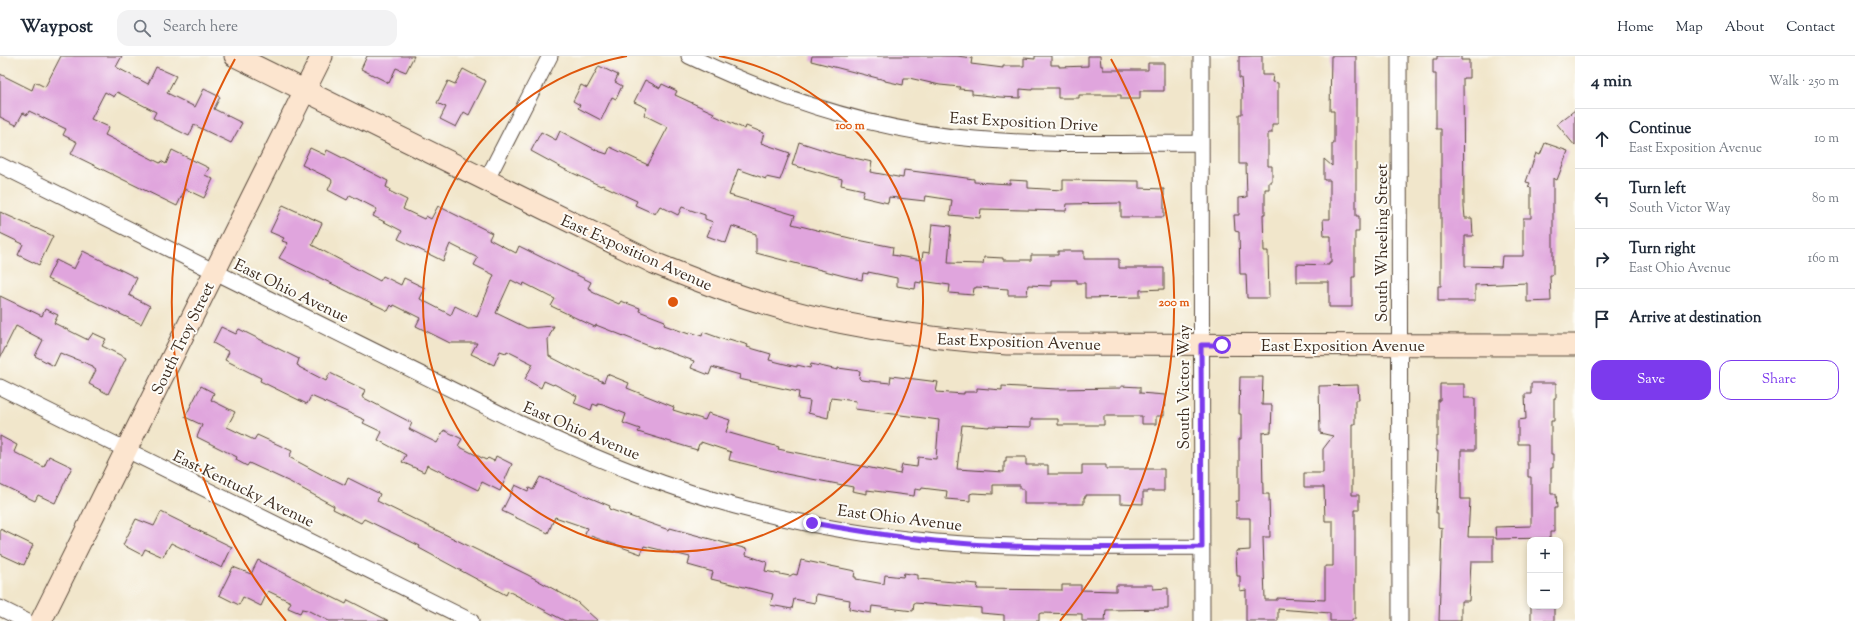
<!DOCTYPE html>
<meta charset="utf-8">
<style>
:root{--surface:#fff;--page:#f2f2f3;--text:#1f2937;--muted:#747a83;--line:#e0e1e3;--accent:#7c3aed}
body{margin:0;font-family:"Sorts Mill Goudy",serif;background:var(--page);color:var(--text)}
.controls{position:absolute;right:12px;bottom:12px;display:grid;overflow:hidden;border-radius:8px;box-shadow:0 2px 6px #0003}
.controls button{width:36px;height:36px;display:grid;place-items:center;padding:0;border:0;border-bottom:1px solid var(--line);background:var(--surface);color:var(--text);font:20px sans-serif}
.stop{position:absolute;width:12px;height:12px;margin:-9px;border:3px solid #7c3aed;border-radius:50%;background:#fff}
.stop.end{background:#7c3aed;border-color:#fff;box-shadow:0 1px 4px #0008}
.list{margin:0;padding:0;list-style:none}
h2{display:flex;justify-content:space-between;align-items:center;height:52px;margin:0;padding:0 16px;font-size:17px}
h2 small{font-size:13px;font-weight:400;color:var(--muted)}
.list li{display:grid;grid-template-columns:26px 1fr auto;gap:12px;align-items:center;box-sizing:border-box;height:60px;padding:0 16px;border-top:1px solid var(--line)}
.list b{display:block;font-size:15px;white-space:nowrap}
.list p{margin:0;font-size:13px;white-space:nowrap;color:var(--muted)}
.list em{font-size:13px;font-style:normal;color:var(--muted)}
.actions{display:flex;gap:8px;padding:12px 16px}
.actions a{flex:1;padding:9px 0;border:1px solid var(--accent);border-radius:12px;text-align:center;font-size:14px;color:var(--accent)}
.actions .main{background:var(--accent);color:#fff}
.icon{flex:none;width:22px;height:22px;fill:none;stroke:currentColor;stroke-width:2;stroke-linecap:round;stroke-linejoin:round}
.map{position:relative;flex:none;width:1575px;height:565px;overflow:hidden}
header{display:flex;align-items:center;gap:24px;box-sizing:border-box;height:56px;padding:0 20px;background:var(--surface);border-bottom:1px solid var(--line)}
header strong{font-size:19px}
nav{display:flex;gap:22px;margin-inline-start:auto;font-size:14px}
.search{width:280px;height:36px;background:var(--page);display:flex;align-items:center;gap:10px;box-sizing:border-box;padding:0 14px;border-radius:12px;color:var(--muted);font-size:15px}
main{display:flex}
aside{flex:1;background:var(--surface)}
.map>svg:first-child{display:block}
.building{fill:#e0a5dd;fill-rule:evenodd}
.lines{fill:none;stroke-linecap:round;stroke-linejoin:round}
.street-casing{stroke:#564638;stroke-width:17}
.secondary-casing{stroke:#564638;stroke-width:23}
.street{stroke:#fff;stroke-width:15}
.secondary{stroke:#fce5cf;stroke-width:21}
.route{stroke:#7c3aed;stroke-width:5}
.ring{fill:none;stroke:#df570d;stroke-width:2}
.labels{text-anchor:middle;stroke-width:4;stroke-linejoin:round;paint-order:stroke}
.street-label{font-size:16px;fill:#3b2a1e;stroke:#fdfcf7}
.centre{fill:#df570d;stroke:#fdfcf7;stroke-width:2}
.ring-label{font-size:12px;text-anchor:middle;font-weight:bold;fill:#df570d;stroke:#fdfcf7;stroke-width:4;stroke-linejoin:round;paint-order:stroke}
</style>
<header>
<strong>Waypost</strong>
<div class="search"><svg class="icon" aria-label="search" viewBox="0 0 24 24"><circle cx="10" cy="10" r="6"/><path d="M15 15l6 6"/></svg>Search here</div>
<nav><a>Home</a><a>Map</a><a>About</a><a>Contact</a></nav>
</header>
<main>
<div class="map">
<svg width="1575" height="565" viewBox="0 0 1575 565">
<rect width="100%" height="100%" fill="#fdfcf7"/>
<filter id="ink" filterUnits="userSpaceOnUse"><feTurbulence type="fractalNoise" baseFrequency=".025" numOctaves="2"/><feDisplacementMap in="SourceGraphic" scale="8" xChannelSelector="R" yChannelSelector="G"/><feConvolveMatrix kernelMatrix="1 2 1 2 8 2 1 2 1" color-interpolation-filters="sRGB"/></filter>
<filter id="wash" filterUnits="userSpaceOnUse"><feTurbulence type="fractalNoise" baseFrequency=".012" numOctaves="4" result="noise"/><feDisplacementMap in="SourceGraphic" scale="16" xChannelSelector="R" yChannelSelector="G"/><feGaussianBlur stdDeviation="0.9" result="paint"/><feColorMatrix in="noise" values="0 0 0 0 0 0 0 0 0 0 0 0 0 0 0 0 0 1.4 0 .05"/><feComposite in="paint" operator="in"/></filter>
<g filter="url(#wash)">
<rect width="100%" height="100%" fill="#f1e6cb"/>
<g id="blocks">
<path class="building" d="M61,0H122L116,11L148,28L156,11L176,20L167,37L195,51L204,33L220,41L214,53L242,67L231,87L194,69L189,80L153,62L156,56L117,36L114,41L105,36L91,63L109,71L105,79L160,107L161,105L166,108L172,94L209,112L205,119L213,123L204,142L185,133L177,150L71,98L77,86L63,79L66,73L29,55L27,59L23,57L16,69L0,61V18L32,34L35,26L45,31Z
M367,0H414L406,16L396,12L389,27L361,13Z
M812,0H957L972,2L971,8L1003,12V10H1024V2L1035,3V0H1051V9H1059V11L1088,10V0H1100L1101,10H1103V14H1148V7H1164V35H1140V43H1121V39H1079V42H1058V32H1032V34L1020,33V42L1000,41L972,38V34L959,33L960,31L940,29L909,22H904L903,29L885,25V24L811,5Z
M1239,0H1262V19H1273L1272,26L1278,27V68H1272V77H1268V110H1272V126H1269V133H1265V158H1263L1264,195H1268L1269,242H1247L1246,218H1240L1239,176L1235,175L1234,159H1239V142L1247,141L1246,108H1239V58H1242V35L1241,22H1239Z
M1331,0H1356V160H1359V176H1355V221H1352V251H1329V226H1297V208L1329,209V206H1331V180H1324L1323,163H1330V124H1324V103L1332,110V88H1334V55H1330Z
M1437,0H1461V4H1469V22H1463L1464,151L1465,162H1472L1473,180H1465V210L1501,211L1502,200H1523V162H1531V132L1528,131L1530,127L1526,126L1536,97L1540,99L1545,87L1568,95L1557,124L1553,122V219H1550L1551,245L1527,246V227L1475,229V245H1438V230H1441V73H1436V18H1433V3H1437Z
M599,10L618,19L615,26L622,30L616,43L612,41L601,64L578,52L580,49L573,45L581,29L587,32Z
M463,13L486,25L469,59L464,56L456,71L440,63L446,51L437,47L448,25L455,28Z
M645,24L660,32L662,28L677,35L675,39L714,57L713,59L745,73L746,70L764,77L761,87L790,97L780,124L766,121V123L738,113L729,139L795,159L792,168L858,184L893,191L892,199L922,204L923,196L929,197L932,168L951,170L948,207L983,208L984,201L1003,202V204H1031V199H1058V195H1084V203H1119V212H1164V233L1140,234V241L1085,242V227H1077V224H1051V230L1028,229L1027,239H1008V233L976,231V232H974L973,239L949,237L950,229L921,225V227L916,226L915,233L897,230V222L868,216V218L863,217L862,224L844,220L756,197V178L732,170L726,187L707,180L713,166L705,163V159L682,151L678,159L660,150L655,158L635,149L637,145L602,129L601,130L564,113L531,95L541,76L556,84L560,75L598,95L607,98L610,91L648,109L668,71L644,59L647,52L634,46Z
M1575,54V90L1557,68Z
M799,86L836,98L872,106L870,116L903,122L904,114L974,123V126L1010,128V124L1028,125V132L1063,134V124L1139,125V132L1164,133V161H1121V147L1067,148L1066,155L981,153L980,162L950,159L952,144L926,140L925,145L889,141L888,147L862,141L864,134L841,129L842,123L792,109Z
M310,92L325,99L327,94L388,125L386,131L390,133L389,135L407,144L403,153L424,163L426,160L431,163L438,150L492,177L489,183L516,197L519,190L591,226L588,232L592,234V236L619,248L621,245L640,252L639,255L665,265L664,269L689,278L690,276L702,280L703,276L728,285L729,283L748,289L747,291L771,298L769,304L797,311V309L810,312L811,308L838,314V312L860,315L859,322L861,324L890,327L891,320L938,326L936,336L964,338V336H977V332L1002,334V330L1057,333L1121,332V330L1140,331V337L1165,339L1164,360H1156V368H1142V360H1104V369H1058V363H1031V371L989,370V371L962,369L957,413L1004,416V406H1006V401H1026V409H1048V418H1082V409H1106V413H1164V435H1148V436H1143V448L1120,447V439H1086V441H1084V448H1024V433H1020V429H993V438L973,437L970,438V445L946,443L947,435L922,432L921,434L915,433L914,440L867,434V438L852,435L853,431L786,418L729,404L731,396L701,386V388H699L697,394L638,376L640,373L623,367L626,358L603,349L598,348V350L593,348L591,354L574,347L577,340L554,328L553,329L544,325L541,332L525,323L533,308L507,295L506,297L500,295L494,309L471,298L477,287H450L416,270L420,262L394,249L393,251L391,249L388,255L279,202L288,187L282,185L284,182L270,176L283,149L322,167L312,189L380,225L383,220L401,229L404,222L425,232L420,243L451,259L455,250L477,261L494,219L474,209L478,202L450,188L443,205L398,183L402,175L373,160L377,153L350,139L347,144L328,134L332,125L331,123L302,109ZM511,224L523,230L524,227L555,243L551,250L595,271L596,269L654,292L655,291L694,305L691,312L709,319L712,311L740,319L739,323L799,336L798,343L810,345L808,357L828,362L831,342L856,345L855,353L939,364L936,403L918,401L917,411L902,409L900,418L778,393L779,391L726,376L730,364L708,357L705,364L673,354L674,351L627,332L629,327L607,318L604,326L576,314L549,300L548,283L554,270L527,272L496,257Z
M0,156L53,180L39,209L18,199L23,188L0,177Z
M83,195L137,222L129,239L150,250L141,268L47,223L56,204L74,213Z
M0,240L42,260L45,253L58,259L54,267L88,284L93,277L106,283L102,290L126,302L108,338L89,328L96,314L93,312V310L60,297L54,310L35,300L43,284L16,270L0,302Z
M221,271L236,278L239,273L299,303L297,309L299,310V311L326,325L330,317L365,334L362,341L412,367L409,373L437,387L444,374L462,383L458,390L486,404L488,402L494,405L496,400L512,408L500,435L482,426L478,434L427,409L424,416L402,406L406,399L378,384L382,376L363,367L365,364L311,340L307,348L260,325L261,322L225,304L229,296L213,287Z
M1240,321H1263L1262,349H1272L1271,376L1262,377L1263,438H1269L1270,481H1263L1265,544H1277V542L1325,544V510H1333V465H1325L1324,431H1304V417H1323V393L1333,380L1320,377L1319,330L1358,329L1359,344H1355V368H1352V439H1359V454H1355V563H1352V565H1330V557L1278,553V565H1246V534L1240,535V520H1237L1236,495L1250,494V462H1236V445H1239V383H1241V358H1239Z
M1531,327H1556V342H1554V365H1551V398H1553V412H1551V438H1556L1557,452H1554V476H1550V482L1496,483L1495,471L1531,470V421H1528V388H1518V364L1526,363L1525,338H1531Z
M1440,328H1464V342H1475V394H1461V443H1470L1468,481H1493V506H1471L1469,545H1461V565H1439L1442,472L1438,471V457H1436L1438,395H1436V381H1438V344H1440Z
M201,330L214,337L211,344L235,356L227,371L254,384L257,379L292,395L289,401L332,424L333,423L345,429L348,422L380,438L377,445L528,519L577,546L598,565H565L508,535L506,539L419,492L420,490L364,463L361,467L333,453L334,450L290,426L249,407L247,410L236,404L237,401L197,381L202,369L185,361Z
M0,380L17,389L14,396L44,411L49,400L72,411L55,447L38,439L35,445L0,428Z
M540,421L610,450L609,453L669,474L670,472L747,493L746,499L767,506L765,515L790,520L793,518L797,519L801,504L855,515L854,521H856V523L884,528L885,519L903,521L904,517L918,519V523L978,528L977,533L1062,534V529H1081V534L1116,535V529H1153V533L1168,532V553L1106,554L1105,565H1082V558L1041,557L1039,558V565H1004V559L981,557V552L914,547L913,555L872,550L871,557L849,553L850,544L816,538L815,547L794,543L792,553L770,549L773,538L711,523L713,516L688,509L690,501L644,490L641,498L585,478L587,472L555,461L548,477L502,455L515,429L528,435L529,432L533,434Z
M161,456L232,491L222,512L171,487L163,501L145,493L142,499L123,489L136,463L154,470Z
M0,473L33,489L24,509L0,498Z
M258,504L346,548L348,544L389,565H329L307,554L302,553L300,557L288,552L291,546L268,535L261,550L243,541L239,549L219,539L233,511L251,518Z
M1531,550H1554V565H1531Z"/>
</g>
</g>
<g filter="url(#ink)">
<use href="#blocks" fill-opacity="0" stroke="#564638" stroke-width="1"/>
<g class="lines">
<defs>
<path id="street" d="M689,0C779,43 875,75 975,83C1050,90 1126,87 1201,87
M1201,0L1202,565
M1399,0L1400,565
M0,109L517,366C554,383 592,401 630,415C727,453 833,477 936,486C1024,493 1113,491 1202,491
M486,125L550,0
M0,331L471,565
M0,552L26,565"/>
<path id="secondary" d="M235,0L654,207C686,220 718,233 750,243C834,270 920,282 1007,288L1575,289
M41,565L322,0"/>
</defs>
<use href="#street" class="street-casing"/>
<use href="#secondary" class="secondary-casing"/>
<use href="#street" class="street"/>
<use href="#secondary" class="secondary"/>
</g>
</g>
<g class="lines" filter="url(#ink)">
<path class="route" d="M812,467C853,474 893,481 935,485C1023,494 1113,491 1202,491L1201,289H1222"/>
</g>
<g class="ring">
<path d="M719 0A250 250 0 1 1 627 0"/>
<path d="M286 565A501 501 0 0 1 235 3M1111 3A501 501 0 0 1 1060 565"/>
</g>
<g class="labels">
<g class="street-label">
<text transform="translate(1024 65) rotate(3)" y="6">East Exposition Drive</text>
<text transform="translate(1381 187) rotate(-90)" y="6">South Wheeling Street</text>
<text transform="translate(637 196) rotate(24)" y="6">East Exposition Avenue</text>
<text transform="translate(292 234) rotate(26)" y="6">East Ohio Avenue</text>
<text transform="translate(182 282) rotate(-64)" y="6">South Troy Street</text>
<text transform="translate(1019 285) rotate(2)" y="6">East Exposition Avenue</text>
<text x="1343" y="295">East Exposition Avenue</text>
<text transform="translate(1183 331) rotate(-90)" y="6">South Victor Way</text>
<text transform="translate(582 374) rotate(23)" y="6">East Ohio Avenue</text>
<text transform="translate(244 432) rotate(26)" y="6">East Kentucky Avenue</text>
<text transform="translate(900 461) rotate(7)" y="6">East Ohio Avenue</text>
</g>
</g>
<circle cx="673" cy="246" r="6" class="centre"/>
<g class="ring-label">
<text x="850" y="73">100 m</text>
<text x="1174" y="250">200 m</text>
</g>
</svg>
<div class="controls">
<button>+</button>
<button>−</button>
</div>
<div class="stop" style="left:1222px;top:289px"></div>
<div class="stop end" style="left:812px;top:467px"></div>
</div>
<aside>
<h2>4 min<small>Walk · 250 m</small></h2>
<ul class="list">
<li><svg class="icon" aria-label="ahead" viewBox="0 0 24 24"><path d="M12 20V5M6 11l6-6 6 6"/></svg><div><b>Continue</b><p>East Exposition Avenue</p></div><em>10 m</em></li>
<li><svg class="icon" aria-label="left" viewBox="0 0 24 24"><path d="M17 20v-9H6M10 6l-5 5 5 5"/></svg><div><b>Turn left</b><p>South Victor Way</p></div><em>80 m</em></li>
<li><svg class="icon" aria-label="right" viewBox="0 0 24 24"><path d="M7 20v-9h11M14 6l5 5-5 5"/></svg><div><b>Turn right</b><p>East Ohio Avenue</p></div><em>160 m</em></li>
<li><svg class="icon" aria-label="arrive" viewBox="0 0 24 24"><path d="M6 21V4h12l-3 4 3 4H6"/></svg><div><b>Arrive at destination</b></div></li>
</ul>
<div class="actions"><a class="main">Save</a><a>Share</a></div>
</aside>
</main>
